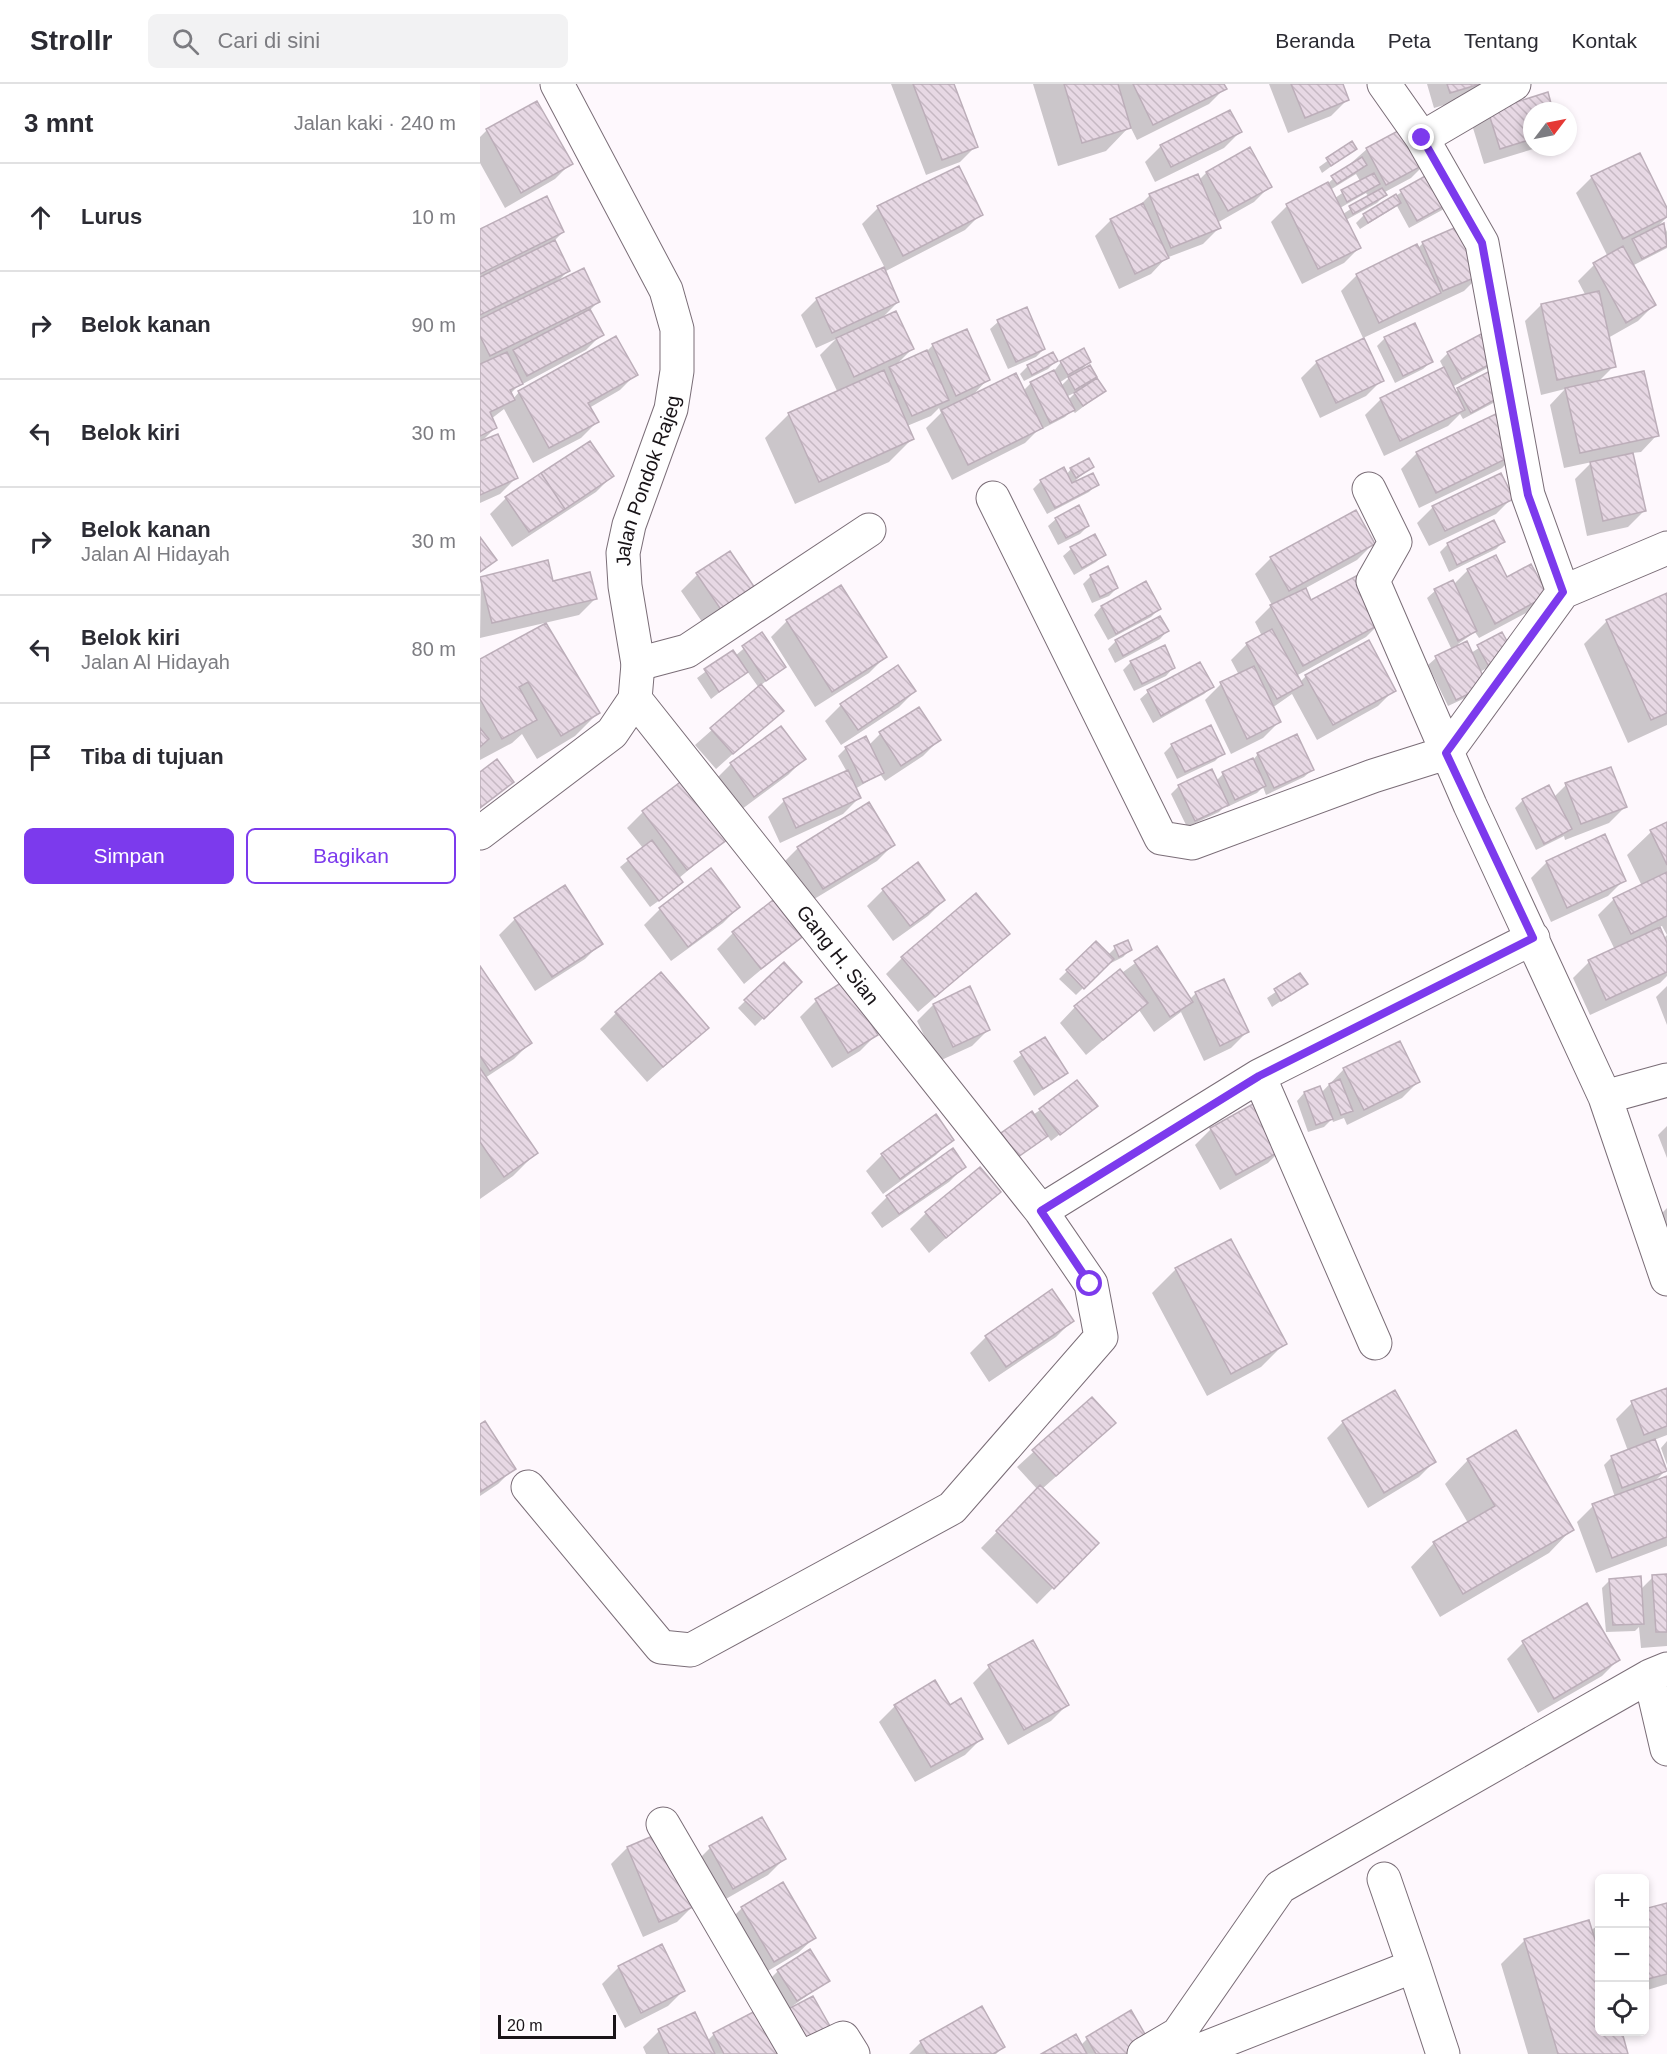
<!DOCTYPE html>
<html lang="id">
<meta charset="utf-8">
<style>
:root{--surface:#fff;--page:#f2f2f3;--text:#2b2b33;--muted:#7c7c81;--line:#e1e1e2;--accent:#7c3aed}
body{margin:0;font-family:Helvetica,sans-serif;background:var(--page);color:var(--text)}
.controls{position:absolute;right:18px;bottom:18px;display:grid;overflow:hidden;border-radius:9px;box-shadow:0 3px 9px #0003}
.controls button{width:54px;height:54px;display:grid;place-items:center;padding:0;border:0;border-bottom:2px solid var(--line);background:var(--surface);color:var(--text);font:30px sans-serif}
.compass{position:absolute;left:1043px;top:18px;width:54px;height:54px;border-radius:50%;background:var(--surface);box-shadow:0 3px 9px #0003;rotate:58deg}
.scale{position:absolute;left:18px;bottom:15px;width:118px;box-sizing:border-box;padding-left:6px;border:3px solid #191418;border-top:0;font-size:16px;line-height:21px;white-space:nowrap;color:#191418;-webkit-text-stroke:4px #fff;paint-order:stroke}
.stop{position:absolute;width:18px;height:18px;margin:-14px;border:4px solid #7c3aed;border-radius:50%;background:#fff}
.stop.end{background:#7c3aed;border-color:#fff;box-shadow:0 2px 6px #0008}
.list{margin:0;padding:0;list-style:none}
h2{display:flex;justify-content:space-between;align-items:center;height:78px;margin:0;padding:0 24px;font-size:26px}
h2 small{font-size:20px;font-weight:400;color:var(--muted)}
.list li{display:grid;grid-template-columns:39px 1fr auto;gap:18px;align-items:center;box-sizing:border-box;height:108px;padding:0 24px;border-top:2px solid var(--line)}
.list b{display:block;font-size:22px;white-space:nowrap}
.list p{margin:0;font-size:20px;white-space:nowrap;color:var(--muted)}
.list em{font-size:20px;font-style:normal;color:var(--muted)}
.actions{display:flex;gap:12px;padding:18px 24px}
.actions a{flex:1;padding:14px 0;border:2px solid var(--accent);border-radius:9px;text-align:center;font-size:21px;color:var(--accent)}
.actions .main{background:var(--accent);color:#fff}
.icon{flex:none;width:33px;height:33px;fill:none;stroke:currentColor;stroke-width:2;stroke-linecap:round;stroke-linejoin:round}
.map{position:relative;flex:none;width:1187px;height:1970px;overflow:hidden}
header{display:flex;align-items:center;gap:36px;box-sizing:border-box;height:84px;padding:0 30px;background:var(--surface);border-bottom:2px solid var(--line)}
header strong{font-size:28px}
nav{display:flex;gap:33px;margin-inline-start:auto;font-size:21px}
.search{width:420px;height:54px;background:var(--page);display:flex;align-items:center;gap:15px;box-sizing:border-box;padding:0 21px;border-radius:9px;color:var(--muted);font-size:22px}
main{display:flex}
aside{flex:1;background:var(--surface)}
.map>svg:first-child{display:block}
.shadow{fill:#0003;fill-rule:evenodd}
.building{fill:url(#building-back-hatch);stroke:#bcaeb9;stroke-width:1.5}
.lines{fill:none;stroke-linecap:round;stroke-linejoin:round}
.minor-casing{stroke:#7a6d77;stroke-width:35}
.major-casing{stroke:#7a6d77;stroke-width:35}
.minor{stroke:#fff;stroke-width:33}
.major{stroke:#fff;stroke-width:33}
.route{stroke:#7c3aed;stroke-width:8}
.labels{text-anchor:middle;stroke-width:4.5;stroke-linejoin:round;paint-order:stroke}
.street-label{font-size:20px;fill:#191418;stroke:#fff}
</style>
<header>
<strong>Strollr</strong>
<div class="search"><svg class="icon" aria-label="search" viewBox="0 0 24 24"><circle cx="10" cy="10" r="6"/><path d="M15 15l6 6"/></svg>Cari di sini</div>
<nav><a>Beranda</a><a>Peta</a><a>Tentang</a><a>Kontak</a></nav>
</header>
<main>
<aside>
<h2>3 mnt<small>Jalan kaki · 240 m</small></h2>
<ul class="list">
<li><svg class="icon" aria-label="ahead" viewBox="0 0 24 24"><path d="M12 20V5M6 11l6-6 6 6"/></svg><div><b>Lurus</b></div><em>10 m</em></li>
<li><svg class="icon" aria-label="right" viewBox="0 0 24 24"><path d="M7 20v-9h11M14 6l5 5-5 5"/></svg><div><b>Belok kanan</b></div><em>90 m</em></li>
<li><svg class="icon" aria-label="left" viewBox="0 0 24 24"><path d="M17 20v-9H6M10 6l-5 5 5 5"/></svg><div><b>Belok kiri</b></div><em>30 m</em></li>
<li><svg class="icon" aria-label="right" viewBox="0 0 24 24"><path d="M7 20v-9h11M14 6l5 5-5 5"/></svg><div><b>Belok kanan</b><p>Jalan Al Hidayah</p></div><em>30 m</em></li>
<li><svg class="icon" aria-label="left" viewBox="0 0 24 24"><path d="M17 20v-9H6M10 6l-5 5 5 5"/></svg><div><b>Belok kiri</b><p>Jalan Al Hidayah</p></div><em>80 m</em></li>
<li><svg class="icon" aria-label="arrive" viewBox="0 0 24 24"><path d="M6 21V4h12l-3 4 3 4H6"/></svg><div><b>Tiba di tujuan</b></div></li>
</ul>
<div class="actions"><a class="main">Simpan</a><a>Bagikan</a></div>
</aside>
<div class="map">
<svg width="1187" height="1970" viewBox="0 0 1187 1970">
<defs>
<pattern id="building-back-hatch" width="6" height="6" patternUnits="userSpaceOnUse" patternTransform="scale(1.5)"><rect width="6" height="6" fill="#e7d8e4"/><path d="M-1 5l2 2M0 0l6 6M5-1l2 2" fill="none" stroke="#c6b8c3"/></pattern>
</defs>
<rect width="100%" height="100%" fill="#fef8fd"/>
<path class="shadow" d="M411,0H472L496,62L480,78L446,91Z
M553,0H742L745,4L729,20L657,56L650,42L626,67L578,82Z
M789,0H861L867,16L851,32L808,49Z
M947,0H1017L1010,7L954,24Z
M1067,10L1072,27H1052V63H1060L1004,80L993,44L1009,28Z
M7,46L91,79L75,95L25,124L0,79V53Z
M760,48L744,64L675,98L665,78L681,62Z
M871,60L875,65L842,89L839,83Z
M887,65L947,78L931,94L903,109L905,111L897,119L866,136L880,163L864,179L822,200L791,138L807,122L845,102ZM876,90L880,97L855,114L850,106ZM886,109L889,113L863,130L860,124Z
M955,88L964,125L929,144L917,122L880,145L876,139L884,131Z
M726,89L790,102L774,118L737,139L739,144L723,160L686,174L671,190L639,205L615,152L631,136L657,124L670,111L719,96Z
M1112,93L1187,128V133L1175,145L1184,141L1187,148V164L1152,182L1174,221L1158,237L1128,254L1134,282L1118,298L1177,351L1161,368L1152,369L1164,427L1148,443L1107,452L1095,395L1112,378L1084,384L1070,321L1085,305L1061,311L1045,237L1061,221L1106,212L1098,197L1114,181L1128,173L1096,109Z
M398,124L501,130L485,146L404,188L418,218L401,235L432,265L415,282L446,268L453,261L508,295L492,312L543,307L551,299L574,287L581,278H609L601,286L609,283L624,307L595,329L592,326L585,333L562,345L561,343L545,359L472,396L446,344L461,329L459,324L451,332L427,342L432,355L409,378L315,420L285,354L308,331L358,309L340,271L356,255L336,264L321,231L337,215L405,184L382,140ZM588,293L589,294L581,302L579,299ZM596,308L588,316L586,313Z
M0,147L83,148L74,157L88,187L77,198L118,218L109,227L122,250L106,266L37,303L30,310L33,315L39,308L156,290L140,306L109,324L117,338L101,354L53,379L24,325L11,335L15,344L1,358L36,394L20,410L0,419Z
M943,159L1000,191L984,207L883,254L861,207L877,191L938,164Z
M518,238L564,265L556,273L528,285L510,245Z
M1003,251L1009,283L972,303L975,309L978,306L1017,317L983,335L980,330L968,342L904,372L885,331L901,315L964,285L960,277L968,269Z
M905,254L951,278L943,285L915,299L897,262Z
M576,277L568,285L544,297L540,290L548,282Z
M837,278L902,296L886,312L840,334L821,294Z
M1038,368L1022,384L939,424L921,385L937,369Z
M612,383L596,396L617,400L609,408L567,430L553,405L561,397L586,391L591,385Z
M132,392L116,408L32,463L10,430L26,414Z
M1032,414L1016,430L949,462L937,439L953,423Z
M576,435L608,442L600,450L578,461L568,442Z
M1023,458L1016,465L969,488L960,468L968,460Z
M893,460L877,476L824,505L830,518L902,537L886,553L816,592L820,598L826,592L914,606L898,622L837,656L812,610L792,624L799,638L783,654L751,670L725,616L741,600L759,591L751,576L767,560L782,552L775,538L792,521L775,490L791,474Z
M591,465L624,470L616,478L594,491L583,472Z
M988,486L1026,495L1066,511L1050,527L999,554L995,548L978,560L991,569L1021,550L1023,575L1000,588L998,608L968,622L948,581L956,574L972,566L947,514L955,507L973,501Z
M217,491L279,513L231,551L201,507Z
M611,492L637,504L629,512L612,519L603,500Z
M1,494L72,499L115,515L99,531L0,554Z
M665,499L679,525L671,533L628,556L614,531L621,523Z
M1187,511V641L1148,659L1104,560L1127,537Z
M680,534L687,547L680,555L635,579L628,565L635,558Z
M307,537L405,573L389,589L335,623L291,553Z
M65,541L118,629L95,652L57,675L42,650L32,659L0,676V577Z
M281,550L304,583L281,601L302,626L236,685L215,661L279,604L267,587L231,615L217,594L252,568L255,572Z
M651,578L693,584L686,592L654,607L643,586Z
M732,603L724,610L673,639L660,615L668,608Z
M435,607L419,623L361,661L345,637L361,621Z
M301,644L324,675L308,691L258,728L235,696L251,680Z
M400,650L459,656L443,672L405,697L400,690L375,705L379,714L363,730L300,759L288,733L304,717L367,688L358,672L366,664L389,661Z
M692,661L743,669L735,677L697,695L684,669Z
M778,670L832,686L824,693L786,711L783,703L777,709L747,723L746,721L739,728L707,743L691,710L699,702L736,697L743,690L773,676Z
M1086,701L1145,723L1129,739L1085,756L1084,752L1056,766L1035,724L1043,716L1074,713Z
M163,728L246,755L199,794L201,798L194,806L170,823L140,783L163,764L147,744Z
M1187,740V892L1180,899L1110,931L1093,894L1109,878L1135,866L1118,831L1134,815L1162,802L1147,771L1171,748ZM1182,842L1187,851L1183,855L1178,843Z
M413,761L397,777L326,820L302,780L318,764Z
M1067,778L1144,796L1128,812L1071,838L1051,794Z
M85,803L121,859L105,875L55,907L19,851L35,835Z
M403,806L464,816L448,832L413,857L387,822Z
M259,823L243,839L191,877L164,841L180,825Z
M253,849L320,853L264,900L237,865Z
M528,850L438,928L406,890L422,874Z
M616,859L628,871L635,864L650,866L643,873L631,879L630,877L596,911L579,895Z
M676,864L710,915L716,909L767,948L751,964L724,977L701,928L674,948L659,926L606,971L580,939L595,923Z
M303,880L320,898L275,942L258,924Z
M0,885L50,959L34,975L5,994L56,1069L33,1092L0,1115Z
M820,891L826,900L792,923L787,914Z
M1187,902V941L1176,913Z
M336,917L396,951L380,967L352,984L320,933Z
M453,921L508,946L492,962L457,978L437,937Z
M136,929L227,944L167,998L120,945Z
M564,955L586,989L554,1012L533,977Z
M864,985L938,998L922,1014L867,1041L864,1034L853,1038L852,1035L844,1043L828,1048L817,1017L824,1009L839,1004L841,1009Z
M616,1022L571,1057L567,1051L529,1080L514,1058L560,1026Z
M1187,1042V1074L1178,1051Z
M731,1045L804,1063L788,1079L740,1106L715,1061Z
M472,1055L456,1071L403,1110L386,1087L402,1071Z
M484,1083L469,1098L402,1144L391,1129L407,1113Z
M519,1108L449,1169L430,1145L446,1129Z
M1187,1124V1143L1182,1129Z
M750,1157L805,1259L781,1283L727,1312L672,1209L696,1185Z
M572,1207L592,1237L576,1253L509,1298L490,1269L506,1253Z
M1187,1305V1351L1174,1356L1186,1386L1173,1399L1187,1393V1462L1116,1489L1097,1438L1113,1422L1135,1413L1124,1381L1132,1373L1148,1367L1136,1335L1152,1319Z
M611,1315L618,1355L562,1405L617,1459L557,1520L501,1464L558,1406L537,1383Z
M863,1338L955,1377L939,1393L888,1424L847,1354Z
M0,1342L34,1384L18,1400L0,1412Z
M1187,1357V1381L1181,1364Z
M988,1376L1092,1445L1069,1469L960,1533L931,1483L954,1459L988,1439L965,1400Z
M1187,1492V1562L1161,1564L1159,1543L1155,1547L1126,1548L1122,1504L1130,1496L1160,1506L1173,1493Z
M1106,1521L1138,1576L1122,1592L1058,1629L1027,1575L1043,1559Z
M552,1558L587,1621L571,1637L528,1661L493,1599L509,1583Z
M415,1622L501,1655L485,1671L435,1698L399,1638Z
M181,1750L213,1822L197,1838L163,1853L131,1780L147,1764Z
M230,1764L304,1775L288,1791L237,1820L214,1780Z
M1187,1820V1900L1164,1907V1827Z
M262,1824L334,1854L318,1869L278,1893L246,1840Z
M1120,1840V1948H1140L1147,1970H1048L1021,1880L1045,1856L1110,1847Z
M181,1862L204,1906L188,1922L145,1944L122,1900L138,1884Z
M298,1887L348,1897L311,1923L324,1970L290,1895Z
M502,1924L523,1963L516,1970H429L441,1958Z
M279,1927L300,1967L297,1970H166L163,1963L179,1947L214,1930L227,1957L234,1950Z
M607,1955L654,1970H564L601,1961Z"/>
<path class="building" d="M433,0H474L498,63L462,76Z
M584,0H638L651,44L602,59Z
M653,0H744L747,5L673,41Z
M811,0H863L869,16L825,34Z
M967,0H1000L970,9Z
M1068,8L1073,27H1052V55L1020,65L1008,27Z
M57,17L93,80L41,109L6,45Z
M750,26L762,48L691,83L680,61Z
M929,41L949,78L906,101L886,64Z
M872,57L877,65L851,82L846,74Z
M770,63L792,103L748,127L726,88Z
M1160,69L1187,124V133L1143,155L1111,92Z
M882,73L887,81L857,100L851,92Z
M479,82L503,131L423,172L397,122Z
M956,86L973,117L937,137L920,106Z
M894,89L900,100L867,118L861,106Z
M718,90L741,144L691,164L669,110Z
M848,98L881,164L838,185L806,120Z
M902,104L907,111L873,130L869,122Z
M916,110L921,119L888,139L883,130Z
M67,112L84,148L0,190V145Z
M663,119L689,174L655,190L630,135Z
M1184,139L1187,162L1162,175L1152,155Z
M981,141L1001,191L963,207L942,158Z
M75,156L90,187L0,231V193Z
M937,160L961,209L899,239L876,190Z
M1143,162L1176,221L1146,239L1113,179Z
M404,183L419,218L352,249L336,214Z
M104,184L120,218L10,272L0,252V235Z
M1119,207L1136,283L1077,296L1061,220Z
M547,223L565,265L536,278L517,236Z
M110,225L124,251L47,292L33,266Z
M416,227L434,265L374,293L356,254Z
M935,239L953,278L923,292L904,253Z
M487,245L510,296L476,312L452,260Z
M1003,249L1018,276L982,295L967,268Z
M136,252L158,291L108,319L119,338L69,364L38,307Z
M884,254L904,297L856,319L836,277Z
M604,264L611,278L588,291L580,277Z
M447,266L469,316L432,332L409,283Z
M27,268L43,300L30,306L35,316L10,328L17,344L0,352V280Z
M573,268L578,277L552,291L547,281Z
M610,281L617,293L595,306L588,293Z
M964,283L985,326L920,357L900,314Z
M1014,285L1027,309L991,329L977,304Z
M404,286L434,355L339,398L308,329Z
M574,286L595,326L570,339L550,298Z
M1164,287L1179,352L1100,369L1085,304Z
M536,289L563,344L488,381L461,326Z
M617,294L626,307L603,322L594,309Z
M1020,328L1040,368L956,409L936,368Z
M18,350L38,394L0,411V357Z
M110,357L134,392L85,425L61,389Z
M1153,369L1166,427L1123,437L1110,378Z
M609,374L614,383L596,394L590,384Z
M584,383L592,399L613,389L619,401L575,424L560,396Z
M61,389L85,425L49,448L25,413Z
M1021,389L1034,415L965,447L952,422Z
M599,421L609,442L586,454L575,434Z
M876,426L895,460L809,507L790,473Z
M1014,436L1025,458L977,481L967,459Z
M615,450L626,471L602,484L590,463Z
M0,453L17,476L0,488Z
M250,467L281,513L248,536L216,489Z
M1016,471L1027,493L1051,480L1068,511L1015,540L987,485Z
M68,476L73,497L110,488L117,515L12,539L0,493Z
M628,482L638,504L620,513L610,491Z
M878,491L904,538L823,582L790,521L826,504L831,516Z
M973,496L997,547L978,557L954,505Z
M666,497L681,525L636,550L621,522Z
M361,501L407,573L352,608L306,536Z
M1187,509V629L1171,636L1126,536Z
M680,532L689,547L643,572L635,556Z
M66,539L120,629L81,652L48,598L39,603L57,636L22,655L0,615V575Z
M792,545L823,601L797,615L766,559Z
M282,548L306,583L286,597L262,562Z
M1022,548L1033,568L1008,581L997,561Z
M889,556L916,607L853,641L825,591Z
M987,557L1007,601L976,616L955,572Z
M685,561L695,584L662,600L650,577Z
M253,566L268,588L239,608L224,585Z
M720,578L734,603L681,632L667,606Z
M418,581L436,607L378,646L360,620Z
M774,582L801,638L767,655L740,598Z
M281,600L304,627L253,670L230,644Z
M439,623L461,656L421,682L399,648Z
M731,641L745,670L705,688L691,660Z
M301,642L326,675L274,713L250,679Z
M0,644L9,655L0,663Z
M817,650L834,686L794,704L777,669Z
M386,652L404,689L383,699L365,663Z
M773,674L786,702L755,716L742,688Z
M17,675L34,698L0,724V688Z
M1131,683L1147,723L1101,740L1085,699Z
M732,685L749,721L715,737L698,701Z
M368,686L381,714L316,744L303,715Z
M203,696L248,755L207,786L162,727Z
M1069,701L1092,745L1064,760L1042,715Z
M389,718L415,761L343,805L317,763Z
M1187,738V781L1170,746Z
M1125,750L1146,797L1087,824L1066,777Z
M172,756L203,798L179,817L147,775Z
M438,778L465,816L430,842L402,805Z
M231,784L260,823L208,863L179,824Z
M1187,788V832L1151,850L1133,814Z
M85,801L123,860L72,893L34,834Z
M496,809L530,850L455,913L421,873Z
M293,816L322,853L281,885L252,848Z
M1180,843L1187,859V888L1126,916L1108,876Z
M648,856L652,866L639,873L634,862Z
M616,857L634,875L604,905L586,886Z
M677,862L713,918L690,933L654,877Z
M304,878L322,898L284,935L264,916Z
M0,882L52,959L10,987L0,972Z
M640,885L668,919L623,956L594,922Z
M181,888L229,944L183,983L135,928Z
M820,889L828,900L801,917L794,905Z
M744,895L769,948L740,962L715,908Z
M364,897L398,951L368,969L335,915Z
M490,902L510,946L473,963L453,920Z
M565,953L588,989L563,1005L540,968Z
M920,957L940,998L884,1026L863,984Z
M0,984L58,1069L24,1093L0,1058Z
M860,995L873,1027L861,1031L849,1000Z
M597,996L618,1022L580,1051L559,1025Z
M840,1002L853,1035L836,1041L824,1008Z
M780,1016L806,1064L756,1091L730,1044Z
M552,1027L568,1052L538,1073L521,1049Z
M456,1030L474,1056L420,1095L401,1070Z
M473,1064L486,1083L419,1130L406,1112Z
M500,1083L521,1108L466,1154L445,1128Z
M751,1155L807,1260L751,1290L695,1184Z
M572,1205L594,1237L526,1283L505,1252Z
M1187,1304V1342L1164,1351L1151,1317Z
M915,1306L956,1378L904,1409L862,1337Z
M612,1313L636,1339L576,1392L552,1366Z
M5,1337L36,1385L0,1408V1340Z
M1036,1346L1094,1446L983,1510L953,1458L1015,1422L987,1375Z
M1175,1355L1187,1387L1142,1404L1131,1372Z
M1187,1392V1453L1132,1474L1112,1420Z
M560,1401L619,1459L574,1505L516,1447Z
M1187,1490V1548H1176L1172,1491Z
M1161,1492L1164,1540L1133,1541L1129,1495Z
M1107,1519L1140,1576L1074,1615L1042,1557Z
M553,1556L589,1621L544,1646L508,1581Z
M455,1596L470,1621L481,1614L503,1655L451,1683L414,1621Z
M282,1733L306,1775L253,1805L229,1762Z
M182,1748L215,1822L179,1838L147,1763Z
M303,1798L336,1854L294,1878L261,1823Z
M1187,1819V1890L1164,1896V1825Z
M1109,1836L1120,1872V1948H1142L1148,1970H1078L1044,1855Z
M182,1860L205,1907L161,1929L138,1882Z
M330,1865L350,1897L317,1917L297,1886Z
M333,1912L355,1951L329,1965L308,1925Z
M502,1922L525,1963L513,1970H447L440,1957Z
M279,1925L302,1967L296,1970H244L233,1949Z
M651,1926L669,1957L647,1970H616L606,1953Z
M215,1928L235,1970H189L178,1945Z
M596,1950L607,1970H561Z"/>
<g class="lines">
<defs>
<path id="minor" d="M904,0L942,54L1002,159L1048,411L1083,508L966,669
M942,54L1034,0
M889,405L915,458L893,497L990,721L1125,1013L1187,1195
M513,414L681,754L712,759L893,692L966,669
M1083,508L1187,464
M158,580L207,567L389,446
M1125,1013L1187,996
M561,1127L779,992
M895,1259L779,992L1053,854
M48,1403L181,1563L211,1566L472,1424L621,1253L611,1200L561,1127L155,615
M1187,1585L1170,1592L1187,1665
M183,1740L317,1970
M904,1795L934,1882
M329,1970L363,1954L373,1970
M664,1970L698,1950L800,1803L1170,1592
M710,1970L934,1882L963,1970"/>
<g id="major">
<path id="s1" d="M0,749L132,649L155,615L158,580L145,502L143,469L149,441L191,325L197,287V245L186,206L77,0"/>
</g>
</defs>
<use href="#minor" class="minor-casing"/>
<use href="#major" class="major-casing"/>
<use href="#minor" class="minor"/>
<use href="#major" class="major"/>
</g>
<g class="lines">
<path class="route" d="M610,1200L561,1127L779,992L1053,854L966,669L1083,508L1048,411L1002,159L942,54"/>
</g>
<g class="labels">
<g class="street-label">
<text dy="7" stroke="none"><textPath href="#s1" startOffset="430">Jalan Pondok Rajeg</textPath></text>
<text transform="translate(358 871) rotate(52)" y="7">Gang H. Sian</text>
</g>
</g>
</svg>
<div class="controls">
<button>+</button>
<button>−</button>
<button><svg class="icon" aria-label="locate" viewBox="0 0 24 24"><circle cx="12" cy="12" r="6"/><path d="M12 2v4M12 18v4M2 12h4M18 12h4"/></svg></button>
</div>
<svg class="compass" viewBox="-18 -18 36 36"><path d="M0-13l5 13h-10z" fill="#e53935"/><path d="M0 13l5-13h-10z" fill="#7c7c81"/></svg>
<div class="scale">20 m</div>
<div class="stop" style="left:610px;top:1200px"></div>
<div class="stop end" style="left:942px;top:54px"></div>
</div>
</main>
